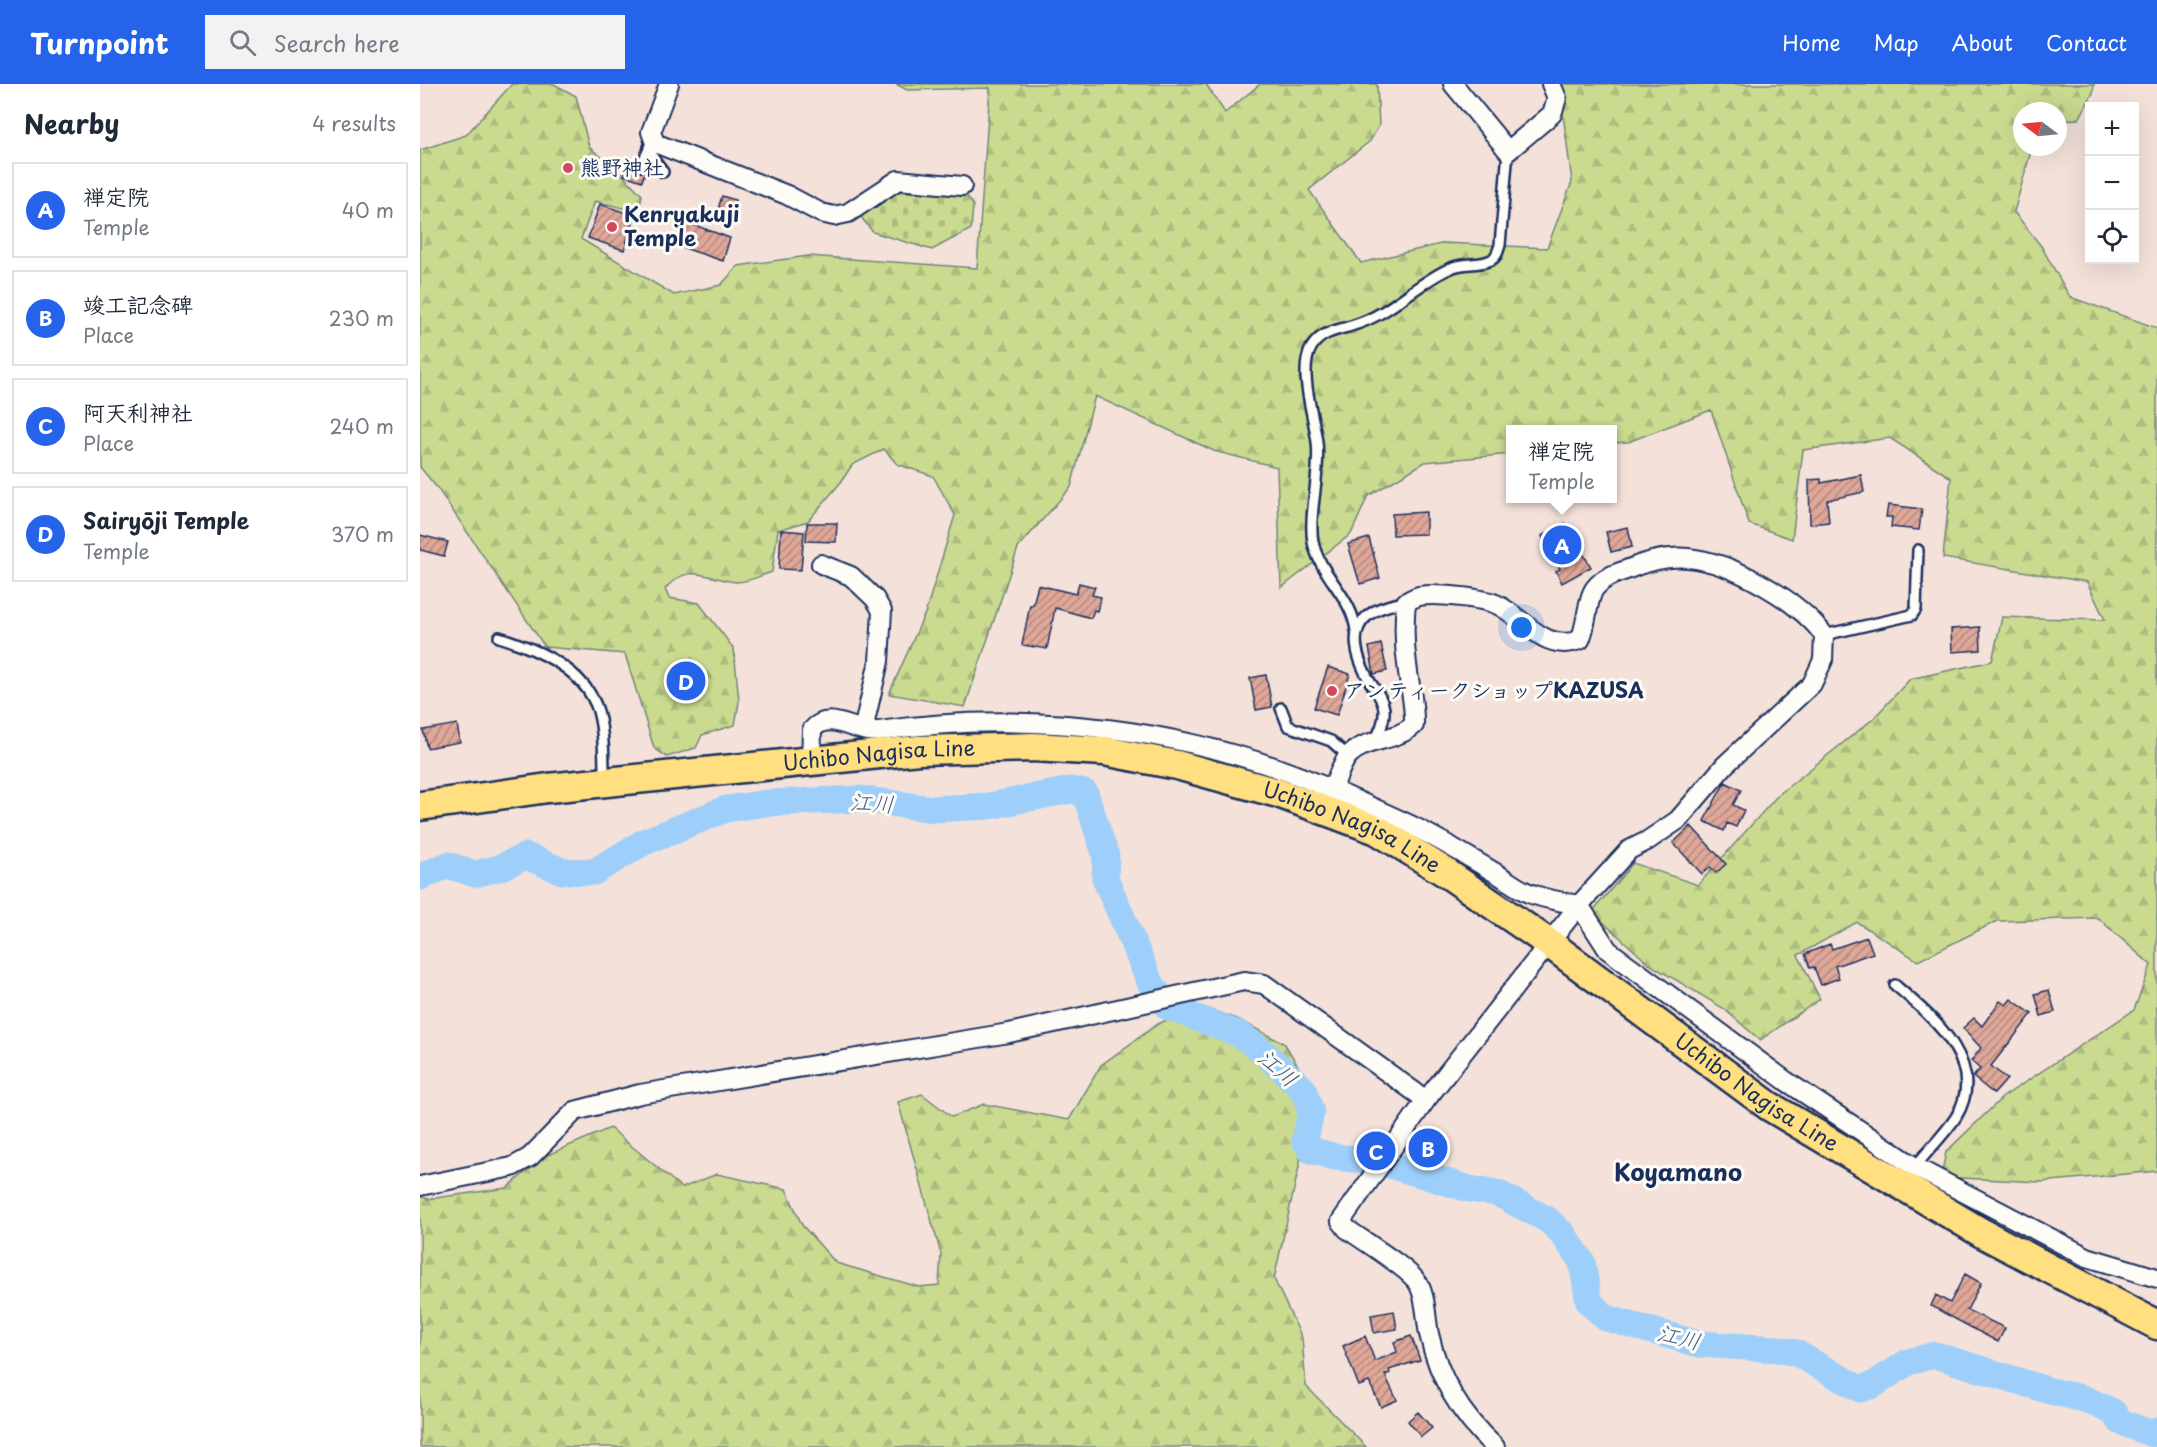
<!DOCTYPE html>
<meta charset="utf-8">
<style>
:root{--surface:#fff;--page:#f2f2f3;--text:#1f2937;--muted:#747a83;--line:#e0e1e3;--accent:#2563eb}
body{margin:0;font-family:"Playpen Sans","Klee One",sans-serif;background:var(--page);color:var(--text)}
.controls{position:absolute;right:18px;top:18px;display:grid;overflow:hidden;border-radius:0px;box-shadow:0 6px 24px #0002}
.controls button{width:54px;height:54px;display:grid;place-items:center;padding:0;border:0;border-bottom:2px solid var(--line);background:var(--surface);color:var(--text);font:30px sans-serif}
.compass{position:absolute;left:1593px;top:18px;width:54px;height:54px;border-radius:50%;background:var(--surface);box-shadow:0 6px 24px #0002;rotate:286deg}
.you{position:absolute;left:1102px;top:544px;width:21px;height:21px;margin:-15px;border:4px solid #fff;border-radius:50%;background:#1a73e8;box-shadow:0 0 0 9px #1a73e833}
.badge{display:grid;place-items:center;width:39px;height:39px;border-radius:50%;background:var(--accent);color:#fff;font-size:20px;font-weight:700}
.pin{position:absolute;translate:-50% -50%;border:3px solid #fff;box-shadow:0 2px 6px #0006}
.popup{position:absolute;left:1086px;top:341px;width:111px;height:78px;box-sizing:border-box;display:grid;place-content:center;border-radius:0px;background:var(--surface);filter:drop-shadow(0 2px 4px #0005);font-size:20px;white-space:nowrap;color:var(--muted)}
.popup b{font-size:22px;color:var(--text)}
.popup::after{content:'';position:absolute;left:50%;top:100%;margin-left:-12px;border:12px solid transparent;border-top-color:var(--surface)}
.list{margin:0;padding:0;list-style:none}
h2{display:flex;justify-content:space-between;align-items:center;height:78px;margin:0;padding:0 24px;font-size:26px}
h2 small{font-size:20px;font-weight:400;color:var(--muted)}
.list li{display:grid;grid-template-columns:39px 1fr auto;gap:18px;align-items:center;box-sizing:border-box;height:96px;margin:0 12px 12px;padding:0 12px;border:2px solid var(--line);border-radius:0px}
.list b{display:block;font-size:22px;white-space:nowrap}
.list p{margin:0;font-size:20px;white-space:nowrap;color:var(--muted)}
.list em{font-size:20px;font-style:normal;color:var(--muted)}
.icon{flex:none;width:33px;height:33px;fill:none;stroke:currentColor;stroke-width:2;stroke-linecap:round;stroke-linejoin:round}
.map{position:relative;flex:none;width:1737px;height:1363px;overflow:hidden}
header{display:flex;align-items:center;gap:36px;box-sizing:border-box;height:84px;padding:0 30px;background:var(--accent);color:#fff}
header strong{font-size:28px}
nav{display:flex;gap:33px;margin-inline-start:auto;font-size:21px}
.search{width:420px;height:54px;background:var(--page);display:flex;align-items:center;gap:15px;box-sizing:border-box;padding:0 21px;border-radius:0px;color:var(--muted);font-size:22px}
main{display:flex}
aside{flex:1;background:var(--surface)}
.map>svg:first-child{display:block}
.forest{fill:url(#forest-firs);stroke:#728577;stroke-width:1.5}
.cemetery{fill:url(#cemetery-stones);stroke:#728577;stroke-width:1.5}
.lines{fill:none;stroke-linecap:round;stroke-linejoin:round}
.river{stroke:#9dcffa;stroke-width:27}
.building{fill:url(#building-hatch);stroke:#1b2f5e;stroke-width:1.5}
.service-casing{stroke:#1b2f5e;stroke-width:14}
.minor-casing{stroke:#1b2f5e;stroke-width:22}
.trunk-casing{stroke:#1b2f5e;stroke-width:33}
.service{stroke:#fdfcf7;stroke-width:9}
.minor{stroke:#fdfcf7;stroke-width:18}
.trunk{stroke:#ffdf80;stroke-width:28}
.poi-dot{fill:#d1495b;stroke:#fdfcf7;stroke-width:2}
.labels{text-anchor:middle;stroke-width:6;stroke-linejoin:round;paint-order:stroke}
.poi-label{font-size:21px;font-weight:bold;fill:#1b2f5e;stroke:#fdfcf7;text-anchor:start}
.street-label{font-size:21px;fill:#1b2f5e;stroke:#fdfcf7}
.water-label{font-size:22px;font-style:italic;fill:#3c5785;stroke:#fdfcf7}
.quarter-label{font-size:24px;font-weight:bold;fill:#1b2f5e;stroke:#fdfcf7}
</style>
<header>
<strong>Turnpoint</strong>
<div class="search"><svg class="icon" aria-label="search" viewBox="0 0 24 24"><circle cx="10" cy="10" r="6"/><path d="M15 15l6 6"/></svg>Search here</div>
<nav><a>Home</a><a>Map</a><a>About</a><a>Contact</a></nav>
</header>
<main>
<aside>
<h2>Nearby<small>4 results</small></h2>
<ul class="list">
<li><span class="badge">A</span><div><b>禅定院</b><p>Temple</p></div><em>40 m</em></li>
<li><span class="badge">B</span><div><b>竣工記念碑</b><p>Place</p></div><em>230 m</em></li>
<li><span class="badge">C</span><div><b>阿天利神社</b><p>Place</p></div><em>240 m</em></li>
<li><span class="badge">D</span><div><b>Sairyōji Temple</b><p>Temple</p></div><em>370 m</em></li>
</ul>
</aside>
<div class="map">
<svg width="1737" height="1363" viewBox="0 0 1737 1363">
<defs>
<pattern id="forest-firs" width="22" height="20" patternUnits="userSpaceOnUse" patternTransform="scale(1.5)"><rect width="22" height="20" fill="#cadb90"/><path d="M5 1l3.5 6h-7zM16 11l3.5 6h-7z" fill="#adbc7f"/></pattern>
<pattern id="cemetery-stones" width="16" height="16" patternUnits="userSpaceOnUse" patternTransform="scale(1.5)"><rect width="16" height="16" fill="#cadb90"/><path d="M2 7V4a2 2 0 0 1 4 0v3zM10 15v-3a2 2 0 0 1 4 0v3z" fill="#adbc7f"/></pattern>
<pattern id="building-hatch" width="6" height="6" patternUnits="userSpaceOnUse" patternTransform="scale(1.5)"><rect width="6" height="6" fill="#dfa798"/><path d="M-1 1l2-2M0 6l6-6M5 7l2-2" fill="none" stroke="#b4887f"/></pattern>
</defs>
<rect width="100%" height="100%" fill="#f4e2da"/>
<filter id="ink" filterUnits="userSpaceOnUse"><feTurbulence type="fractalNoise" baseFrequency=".0167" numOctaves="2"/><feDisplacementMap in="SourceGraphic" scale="12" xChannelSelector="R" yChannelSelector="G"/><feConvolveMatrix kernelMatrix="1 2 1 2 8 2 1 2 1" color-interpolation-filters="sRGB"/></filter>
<g filter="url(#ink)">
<path class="forest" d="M92,0H134L156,12L169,63L197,85L222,111L219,128L175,117L161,155L254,211L301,201L318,182L388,172L557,184L570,4L487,6L476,0H786L805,29L840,0H957L959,42L950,57L889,106L941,179L1025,159L1127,164L1152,98L1139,0H1674L1673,9L1659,35L1638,36V27H1602V63H1612L1594,128L1621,162L1650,213L1737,244V1087L1621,1098L1521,1093L1526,1068L1583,1013L1714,926L1731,881L1678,834L1577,837L1498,877L1437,838L1378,871L1400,915L1340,956L1303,924L1229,880L1172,828L1213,779L1278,801L1358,711L1454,634L1490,595L1572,577L1582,533L1685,536L1667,498L1523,474L1531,394L1470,354L1383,366L1372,455L1329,440L1291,326L1208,358L1193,359V346H1091V370L1005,378L948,412L931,450L861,504L857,383L794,367L675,312L651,403L598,464L545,623L469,610L506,527L535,431L513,392L477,380L464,365L432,381L421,398L388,437L358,446L352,488C342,491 326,499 315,498C286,494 268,478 245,505L249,514L279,519L314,565L319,618L315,641L282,651L276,664L247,673L234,664L205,570L125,563L18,405L0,383V66L46,51Z
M779,922L817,935L865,960L895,1011L854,1195L882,1254L886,1302L946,1363H0V1112L8,1115L87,1104L123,1073L190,1044L262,1104L297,1090L366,1105L382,1141L416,1179L499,1203L519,1201L521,1170L478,1018L502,1010L532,1033L564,1020L649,1036L681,981L738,940Z"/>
<path class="cemetery" d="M474,107L547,112L553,121L551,145L512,166L453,148L441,133Z"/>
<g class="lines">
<path class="river" d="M0,793L28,781L55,790L79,784L106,772L142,787L174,788L224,758L306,725L347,719L441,715L513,725L569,722L651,706L665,709L686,772L685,794L730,898L748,923L819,950L841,966L883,1005L891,1028L885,1056L891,1066L915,1073L957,1077L1049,1105L1077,1109L1128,1136L1143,1150L1162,1178L1169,1218L1186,1234L1279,1260L1357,1265L1376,1269L1440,1305L1453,1301L1488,1278L1515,1271L1630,1307L1665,1315L1693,1328L1701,1338L1732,1350L1737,1347"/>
</g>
<path class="building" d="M207,80L214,82L219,88L226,86L222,97L204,91Z
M302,112L315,116L312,129L298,125Z
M180,120L215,132L204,166L168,154Z
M263,137L310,154L303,177L255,161Z
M1441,391L1444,408L1407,416L1409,438L1390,440L1389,396L1401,395V399Z
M1468,421L1502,425L1499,446L1471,443L1472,433H1466Z
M1006,428V450L973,451L972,430Z
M387,439H417L416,458L386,457Z
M1145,439L1171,483L1142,499L1136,487L1140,485L1122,452Z
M1208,443L1212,463L1191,468L1186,448Z
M361,446L384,448L381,486L359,485Z
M0,451L28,458L24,472L0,466Z
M949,454L960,494L940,500L928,460Z
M659,499L675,503L672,511L681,513L677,527L674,526L671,534L635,524L627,565L602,561L610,521H613L618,501L656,510Z
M1560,543L1561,566L1532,568L1531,545Z
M961,560L967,587L954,590L949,563Z
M259,582L281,589L274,613L251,606Z
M908,583L930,590L917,631L894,624Z
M846,591L852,623L836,626L830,594Z
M37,640L40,658L7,664L3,646Z
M1305,698L1321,706L1313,721L1324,726L1316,743L1307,739L1304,747L1284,737Z
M1271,742L1306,780L1296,789L1290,783L1282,790L1253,759Z
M1447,853L1453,869L1415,882L1419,894L1401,901L1394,883L1390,884L1385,870L1410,860L1412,865Z
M1629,906L1635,928L1621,932L1615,910Z
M1591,915L1612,930L1571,982L1587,995L1574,1010L1553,993L1560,985L1551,977L1561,964L1543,944L1554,934L1562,942L1580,917L1586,921Z
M1545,1190L1561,1199L1547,1226L1585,1244L1578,1258L1511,1222L1516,1211L1530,1219Z
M974,1227L977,1245L954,1249L951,1231Z
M945,1252L955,1277L977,1268L974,1258L991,1252L1000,1276L969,1286L970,1289L965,1291L977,1316L961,1323L949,1298L939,1302L923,1262Z
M998,1328L1012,1344L1001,1353L988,1337Z"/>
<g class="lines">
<defs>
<path id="service" d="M229,63L234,76L243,88
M221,82L230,63
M936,547C932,512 900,492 893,458C888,430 901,389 897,358C894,332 878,288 891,264C901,247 917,247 934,241C971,230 996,199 1031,184C1044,178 1059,182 1071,176C1077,173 1078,167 1080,161L1088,67
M1404,551L1492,531L1496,525L1498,466
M79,553C117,565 165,585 178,627C184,649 184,674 184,696
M861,624L868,642L911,657L928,672
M955,656C961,646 965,636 964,625C963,614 954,605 949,596C924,551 935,525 986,518
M1475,901C1512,933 1569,979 1536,1033C1525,1050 1508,1066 1495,1083"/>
<path id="minor" d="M249,0L231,48L235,59L367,111L401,129L414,132L428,129L478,96L542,102
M1033,0L1088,67L1132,30L1137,14L1131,0
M401,480L431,492L455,515L462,527L459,577L443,646
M391,677L392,646C410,624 435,651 459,647C577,630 704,638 819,672C876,688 930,713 984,738C1017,753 1048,773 1079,791C1090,798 1102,808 1115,811C1129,816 1144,818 1159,821L1188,866L1366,997L1495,1083L1667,1173L1737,1194
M912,706C917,696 921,679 929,671C946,654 975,658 994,641C995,620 989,601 987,580C984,560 984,539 986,518C990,516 995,513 999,512C1015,509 1064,514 1078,521C1106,535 1124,569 1160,556C1167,542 1167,514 1175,504C1183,494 1194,490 1206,486C1225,478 1247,472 1268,474C1312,478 1378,516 1404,551L1403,576L1392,600L1305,681L1258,736L1227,757L1209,766L1159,821L1006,1016L921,1137L927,1145C942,1156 992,1186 999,1201C1006,1214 1006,1235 1009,1250C1019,1295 1041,1332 1075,1363
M0,1102L92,1083L110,1073L155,1027L220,1010L589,949L824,897L844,900L1006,1016"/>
<g id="trunk">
<path id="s1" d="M0,722L128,704L499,666L613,663L684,667L757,681L858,709L957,746L1025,788L1130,860L1349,1022L1562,1149L1737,1241"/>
</g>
</defs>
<use href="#service" class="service-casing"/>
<use href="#minor" class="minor-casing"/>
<use href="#trunk" class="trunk-casing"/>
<use href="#service" class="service"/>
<use href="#minor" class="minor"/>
<use href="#trunk" class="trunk"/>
</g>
</g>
<g class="poi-dot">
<circle cx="148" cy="84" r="6"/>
<circle cx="192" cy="143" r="6"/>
<circle cx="912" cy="607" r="6"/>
</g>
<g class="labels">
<g class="poi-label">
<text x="160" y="91">熊野神社</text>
<text x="204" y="138">Kenryakuji<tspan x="204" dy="24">Temple</tspan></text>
<text x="924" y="614">アンティークショップKAZUSA</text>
</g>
<g class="street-label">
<text dy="7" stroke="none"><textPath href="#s1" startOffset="462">Uchibo Nagisa Line</textPath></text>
<text dy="7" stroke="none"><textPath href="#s1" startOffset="948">Uchibo Nagisa Line</textPath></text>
<text dy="7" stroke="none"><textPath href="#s1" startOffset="1434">Uchibo Nagisa Line</textPath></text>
</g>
<g class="water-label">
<text transform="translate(452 719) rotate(4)" y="8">江川</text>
<text transform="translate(858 984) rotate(41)" y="8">江川</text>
<text transform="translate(1259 1253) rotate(14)" y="8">江川</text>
</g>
<g class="quarter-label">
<text x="1258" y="1097">Koyamano</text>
</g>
</g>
</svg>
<div class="controls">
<button>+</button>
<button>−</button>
<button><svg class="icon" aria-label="locate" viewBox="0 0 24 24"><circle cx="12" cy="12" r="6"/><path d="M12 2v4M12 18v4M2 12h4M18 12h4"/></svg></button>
</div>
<svg class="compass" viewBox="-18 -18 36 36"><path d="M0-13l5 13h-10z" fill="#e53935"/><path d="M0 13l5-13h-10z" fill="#747a83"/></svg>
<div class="you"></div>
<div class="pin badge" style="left:1142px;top:461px">A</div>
<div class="popup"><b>禅定院</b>Temple</div>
<div class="pin badge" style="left:1008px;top:1064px">B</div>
<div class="pin badge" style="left:956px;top:1067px">C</div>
<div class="pin badge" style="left:266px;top:597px">D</div>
</div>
</main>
